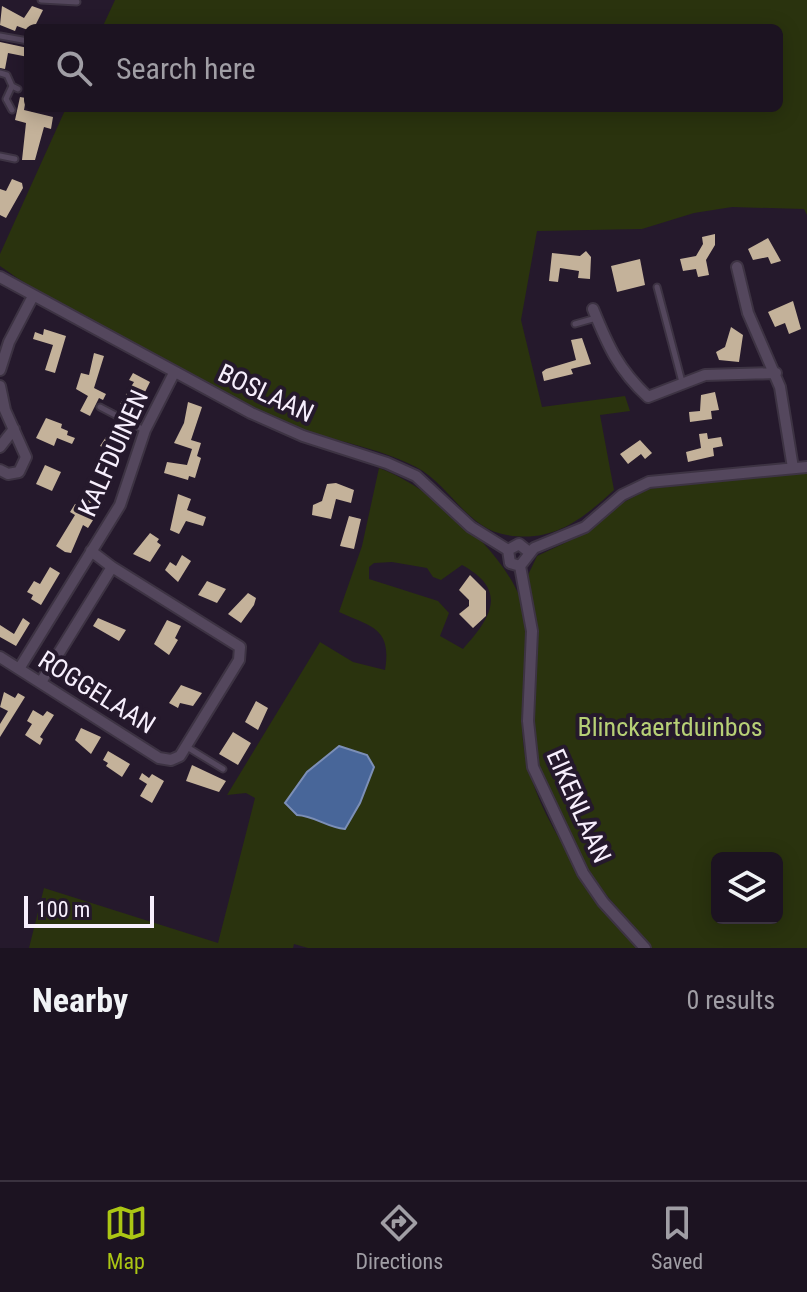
<!DOCTYPE html>
<style>
:root{--surface:#1c1321;--page:#251c2a;--text:#f1f3f6;--muted:#a09ea5;--line:#3a323f;--accent:#abc614}
body{margin:0;font-family:"Roboto Condensed",sans-serif;background:var(--page);color:var(--text)}
.controls{position:absolute;right:24px;bottom:24px;display:grid;overflow:hidden;border-radius:12px;box-shadow:0 4px 20px #0003}
.controls button{width:72px;height:72px;display:grid;place-items:center;padding:0;border:0;border-bottom:2px solid var(--line);background:var(--surface);color:var(--text);font:40px sans-serif}
.scale{position:absolute;left:24px;bottom:20px;width:130px;box-sizing:border-box;padding-left:8px;border:4px solid #f7effd;border-top:0;font-size:22px;line-height:28px;white-space:nowrap;color:#f7effd;-webkit-text-stroke:6px #25192c;paint-order:stroke}
.list{margin:0;padding:0;list-style:none}
h2{display:flex;justify-content:space-between;align-items:center;height:104px;margin:0;padding:0 32px;font-size:34px}
h2 small{font-size:26px;font-weight:400;color:var(--muted)}
.icon{flex:none;width:44px;height:44px;fill:none;stroke:currentColor;stroke-width:2;stroke-linecap:round;stroke-linejoin:round}
.map{position:relative;flex:none;width:807px;height:948px;overflow:hidden}
.search{position:absolute;background:var(--surface);box-shadow:0 4px 20px #0003;left:24px;right:24px;top:24px;height:88px;display:flex;align-items:center;gap:20px;box-sizing:border-box;padding:0 28px;border-radius:12px;color:var(--muted);font-size:30px}
.sheet{height:232px;background:var(--surface)}
nav{display:flex;justify-content:space-around;align-items:center;box-sizing:border-box;height:112px;border-top:2px solid var(--line);background:var(--surface);font-size:22px;color:var(--muted)}
nav a{display:grid;justify-items:center;gap:4px}
nav .on{color:var(--accent)}
.map>svg:first-child{display:block}
.green{fill:#2a330e;fill-rule:evenodd}
.water{fill:#486699;stroke:#7c8fb7;stroke-width:2}
.building{fill:#c4b29a}
.lines{fill:none;stroke-linecap:round;stroke-linejoin:round}
.service-casing{stroke:#3d3343;stroke-width:9}
.minor-casing{stroke:#3d3343;stroke-width:14}
.service{stroke:#54475d;stroke-width:5}
.minor{stroke:#54475d;stroke-width:10}
.labels{text-anchor:middle;stroke-width:8;stroke-linejoin:round;paint-order:stroke}
.street-label{font-size:26px;fill:#f7effd;stroke:#25192c}
.park-label{font-size:26px;fill:#b7d076;stroke:#25192c}
</style>
<div class="map">
<svg width="807" height="948" viewBox="0 0 807 948">
<rect width="100%" height="100%" fill="#25192c"/>
<path class="green" d="M115,0H807V215L804,209L732,207L694,213L642,229L537,231L521,320L542,407L625,396L630,411L600,415L614,490C582,520 552,543 507,535C467,529 450,485 416,467C378,447 334,442 295,426C241,403 189,373 138,345C92,320 42,297 0,266V254L66,108H779V28H102Z
M379,468C432,487 523,564 527,625C529,671 515,720 527,764C546,835 596,893 641,948H308L294,944L293,948H29L44,888L218,943L255,798L246,793L227,795L320,642L353,662L385,670C392,628 372,627 339,612L362,546ZM392,562L427,568L433,577L441,580L462,565C508,590 492,617 463,649L440,636L449,613L438,601L369,579V567L374,563Z
M807,472V948H651L588,873L538,765L533,747L537,631L528,575L537,556L586,533L615,507L648,489ZM717,858H777V918H717Z"/>
<path class="water" d="M339,746L367,755L374,767L360,803L345,829C326,827 315,816 297,815L285,803L307,772Z"/>
<path class="building" d="M2,6L24,18L32,6L43,10L34,28L28,30L17,26L15,31L0,25Z
M0,42L28,48V57L8,53L5,69L0,68Z
M20,97L26,98L24,110L53,117L51,129L44,127L35,160H22L26,123L15,120Z
M12,179L22,183L23,188L6,218L0,215V189L6,191Z
M715,234V245L706,260L709,275L698,277L696,269L683,271L680,259L696,256L703,244L702,237Z
M768,238L781,261L771,264L768,257L753,260L748,249Z
M586,251L591,257L590,279L578,278L579,271L560,268L558,282L549,281L552,253L580,256Z
M640,259L645,285L617,292L611,266Z
M793,301L801,329L789,334L785,323L775,327L768,312Z
M731,327L743,335L739,362L719,360L716,352L725,347Z
M44,329L66,336L55,373L45,370L53,345L33,339L35,332L43,335Z
M582,338L591,364L571,369L573,374L544,381L542,372L546,369L576,360L571,340Z
M94,353L104,356L94,388L106,394L103,400L99,398L90,416L80,411L88,396L76,389L81,373L89,375Z
M133,373L150,382L136,410L120,404L134,382L129,380Z
M715,392L719,410L711,411L712,419L690,422L689,412L700,411L701,395Z
M188,402L202,407L191,440L201,443L197,456L201,458L195,478L189,476L188,480L164,473L167,462L187,465L192,449L174,443L184,423Z
M46,418L62,424L61,428L68,431L67,435L75,438L72,444L57,438L54,446L36,438Z
M114,425L125,431L119,444L125,447L121,454L100,446Z
M707,433L708,439L721,437L723,446L713,448L714,456L688,462L686,452L701,448L699,434Z
M640,440L652,453L645,459L641,454L628,464L620,454Z
M45,465L61,472L52,491L36,484Z
M336,483L354,490L351,503L336,499L331,519L312,515L313,505L322,501L327,484Z
M178,494L191,499L187,510L206,517L203,526L186,521L179,534L170,530Z
M90,497L101,503L95,517L88,528L83,525L71,553L65,552L56,546L75,515L70,512L75,504L82,509Z
M349,516L361,519L354,549L340,546Z
M150,533L159,539L157,542L161,545L150,562L133,554Z
M182,555L191,561L178,582L165,570L170,562L176,566Z
M50,567L60,573L41,605L31,599L33,595L27,592L34,581L40,584Z
M470,575L486,591V616L473,628L459,614L469,606V600L459,590Z
M207,581L226,589L217,603L198,595Z
M248,593L256,598L254,605L241,623L228,614Z
M23,618L30,623L16,646L0,637V625L14,634Z
M98,618L126,630L119,641L93,626Z
M167,620L181,626L175,638L178,640L169,655L154,644Z
M181,685L202,693L193,706L180,703L178,708L169,703Z
M4,692L15,698L18,693L25,697L0,737V724L8,711L0,707Z
M256,701L268,708L258,730L245,722Z
M33,710L43,716L47,711L54,715L40,737L43,739L40,745L25,735L32,724L27,721Z
M81,728L101,737L91,754L75,740Z
M233,732L251,743L238,765L219,754Z
M108,751L130,764L122,777L106,766L108,763L103,760Z
M192,765L226,781L219,792L186,781Z
M142,773L149,778L152,774L164,781L152,803L140,796L147,784L139,779Z"/>
<g class="lines">
<defs>
<path id="service" d="M41,0L77,2
M0,36L28,41
M0,73L7,75L12,86L18,89
M12,86L6,99L12,110
M0,156L15,159
M657,287L682,382
M575,324L596,318
M100,407L144,430
M187,747L223,769"/>
<path id="minor" d="M737,267L748,313L780,387L793,468
M0,277L251,413L303,436L387,463L416,476L471,527L508,550
M593,309C608,346 618,369 648,397L705,375L776,373
M0,370L9,342L32,298
M0,386L5,410L26,457L19,472L8,474L0,470
M0,447L14,429
M520,566L532,631L528,721L533,767L583,873L603,902L645,948
M520,566L534,548L585,527L622,495L649,482L807,467
M520,566L510,563L508,550L519,544L529,552
M0,657L159,758L171,760L180,756L239,660L240,647L112,567
M19,669L120,505L145,430L174,373
M41,682L112,567L91,551"/>
</defs>
<use href="#service" class="service-casing"/>
<use href="#minor" class="minor-casing"/>
<use href="#service" class="service"/>
<use href="#minor" class="minor"/>
</g>
<g class="labels">
<g class="street-label">
<text transform="translate(266 393) rotate(25)" y="9">BOSLAAN</text>
<text transform="translate(113 453) rotate(-66)" y="9">KALFDUINEN</text>
<text transform="translate(97 692) rotate(32)" y="9">ROGGELAAN</text>
<text transform="translate(579 806) rotate(66)" y="9">EIKENLAAN</text>
</g>
<g class="park-label">
<text x="670" y="736">Blinckaertduinbos</text>
</g>
</g>
</svg>
<div class="controls">
<button><svg class="icon" aria-label="layers" viewBox="0 0 24 24"><path d="M12 4l9 5-9 5-9-5zM3 14l9 5 9-5"/></svg></button>
</div>
<div class="scale">100 m</div>
<div class="search"><svg class="icon" aria-label="search" viewBox="0 0 24 24"><circle cx="10" cy="10" r="6"/><path d="M15 15l6 6"/></svg>Search here</div>
</div>
<section class="sheet">
<h2>Nearby<small>0 results</small></h2>
<ul class="list">
</ul>
</section>
<nav>
<a class="on"><svg class="icon" aria-label="map" viewBox="0 0 24 24"><path d="M3 6l6-2 6 2 6-2v14l-6 2-6-2-6 2zM9 4v14M15 6v14"/></svg>Map</a>
<a><svg class="icon" aria-label="directions" viewBox="0 0 24 24"><path d="M12 3l9 9-9 9-9-9zM9 14v-3h6M13 9l2 2-2 2"/></svg>Directions</a>
<a><svg class="icon" aria-label="saved" viewBox="0 0 24 24"><path d="M7 4h10v16l-5-4-5 4z"/></svg>Saved</a>
</nav>
